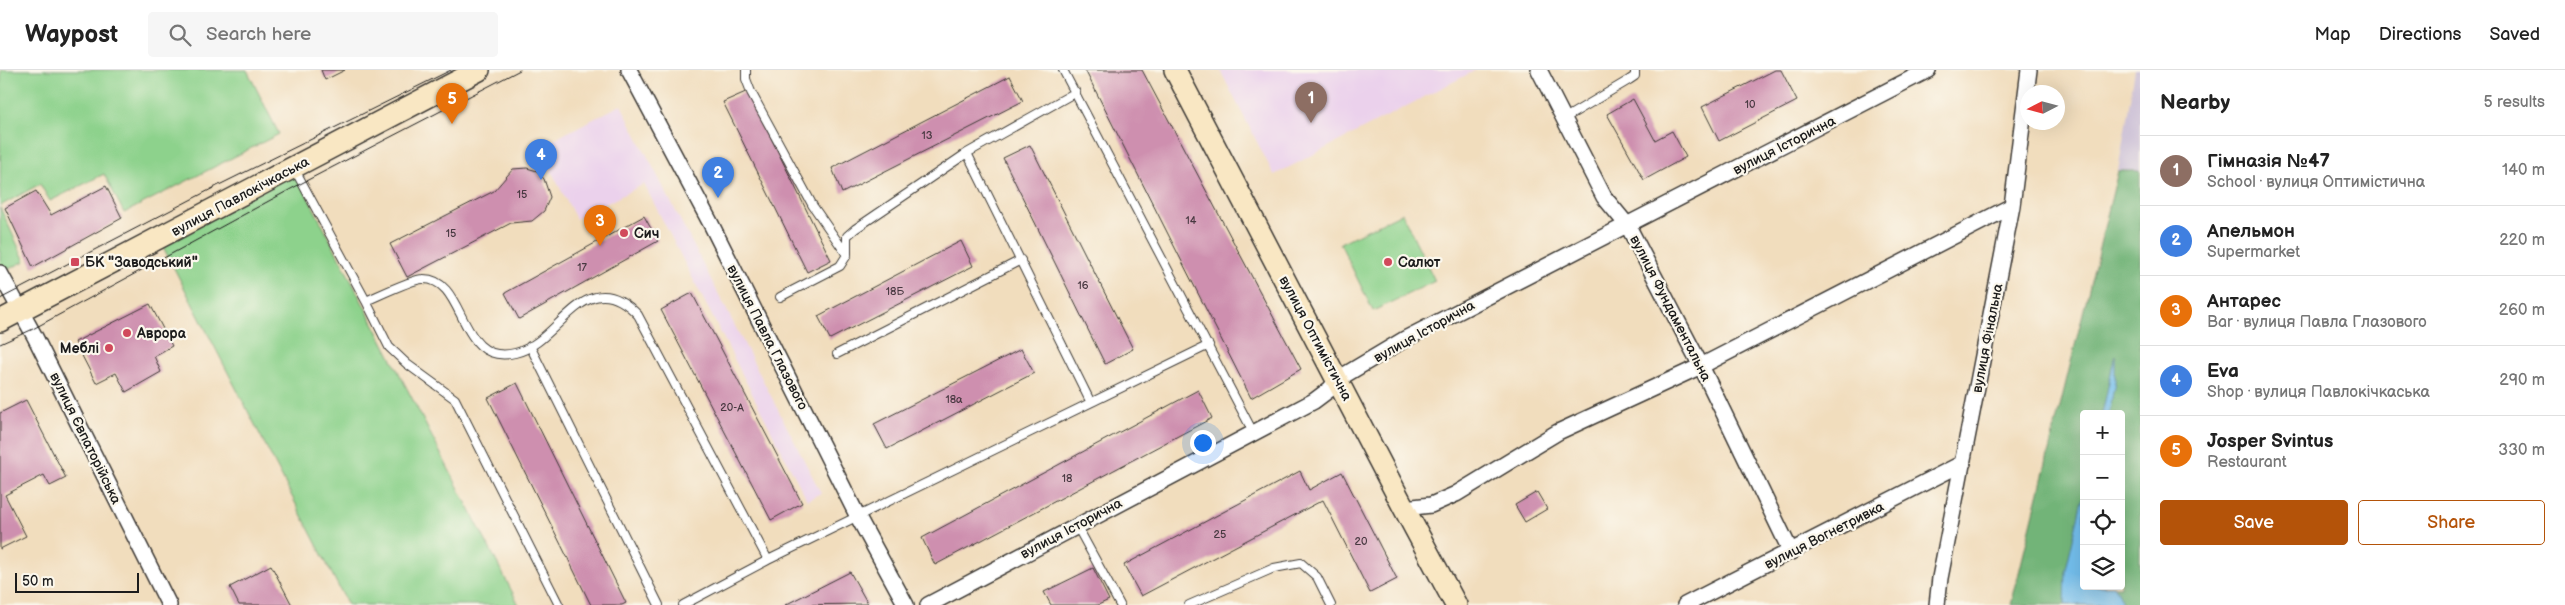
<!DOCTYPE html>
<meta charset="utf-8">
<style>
:root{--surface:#fff;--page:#f6f6f6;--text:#222;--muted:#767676;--line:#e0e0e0;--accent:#b45309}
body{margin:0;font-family:"Balsamiq Sans",sans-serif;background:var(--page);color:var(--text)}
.controls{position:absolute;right:15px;bottom:15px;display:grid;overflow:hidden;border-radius:5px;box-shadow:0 5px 20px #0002}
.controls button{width:45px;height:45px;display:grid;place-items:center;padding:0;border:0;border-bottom:1px solid var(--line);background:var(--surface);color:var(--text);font:25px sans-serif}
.compass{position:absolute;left:2020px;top:15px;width:45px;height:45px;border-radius:50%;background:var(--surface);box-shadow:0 5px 20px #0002;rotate:264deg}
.scale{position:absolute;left:15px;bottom:12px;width:124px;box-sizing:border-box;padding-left:5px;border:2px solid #1c1c1c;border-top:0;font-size:14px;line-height:18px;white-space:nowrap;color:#1c1c1c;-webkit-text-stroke:4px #fbf7ec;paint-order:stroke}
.you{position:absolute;left:1202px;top:372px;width:18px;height:18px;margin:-12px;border:4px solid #fff;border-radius:50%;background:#1a73e8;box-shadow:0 0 0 8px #1a73e833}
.badge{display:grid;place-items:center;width:32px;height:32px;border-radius:50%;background:var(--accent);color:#fff;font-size:16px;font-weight:700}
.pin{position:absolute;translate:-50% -41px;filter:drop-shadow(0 1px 2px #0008)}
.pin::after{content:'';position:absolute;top:26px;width:18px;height:15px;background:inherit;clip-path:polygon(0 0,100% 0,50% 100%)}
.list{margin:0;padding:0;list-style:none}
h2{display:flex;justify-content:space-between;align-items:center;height:65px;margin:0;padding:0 20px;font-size:21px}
h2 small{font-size:16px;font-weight:400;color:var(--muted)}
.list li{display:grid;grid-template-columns:32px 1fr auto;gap:15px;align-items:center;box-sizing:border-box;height:70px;padding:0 20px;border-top:1px solid var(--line)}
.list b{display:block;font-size:19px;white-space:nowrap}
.list p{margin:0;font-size:16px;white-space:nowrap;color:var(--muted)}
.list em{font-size:16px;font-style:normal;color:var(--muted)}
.actions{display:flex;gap:10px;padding:15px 20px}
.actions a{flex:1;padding:11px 0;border:1px solid var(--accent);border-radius:5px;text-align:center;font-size:18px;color:var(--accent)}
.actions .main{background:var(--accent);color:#fff}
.icon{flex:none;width:28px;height:28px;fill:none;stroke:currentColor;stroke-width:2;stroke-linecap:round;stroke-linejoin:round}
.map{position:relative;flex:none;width:2140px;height:535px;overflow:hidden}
header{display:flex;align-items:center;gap:30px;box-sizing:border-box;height:70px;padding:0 25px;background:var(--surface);border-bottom:1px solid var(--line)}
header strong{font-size:24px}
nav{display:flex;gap:28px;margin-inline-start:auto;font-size:18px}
.search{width:350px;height:45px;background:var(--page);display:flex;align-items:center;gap:12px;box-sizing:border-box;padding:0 18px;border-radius:5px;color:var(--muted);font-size:19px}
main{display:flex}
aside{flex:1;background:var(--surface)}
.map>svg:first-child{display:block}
.built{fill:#ebd1ec}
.industrial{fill:#cbbfd6}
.green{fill:#8dd28c;stroke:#547754}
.forest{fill:#72b478;stroke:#47684a;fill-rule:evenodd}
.water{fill:#73beec;stroke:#486d84}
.building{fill:#ce8faf}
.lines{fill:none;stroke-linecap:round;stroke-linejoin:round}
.lane-casing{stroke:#3c3934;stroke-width:10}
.street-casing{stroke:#3c3934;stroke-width:18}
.secondary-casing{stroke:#3c3934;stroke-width:24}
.lane{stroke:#fff;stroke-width:8}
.street{stroke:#fff;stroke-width:15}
.secondary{stroke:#f9e7c3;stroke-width:21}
.tram{stroke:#1c1c1c;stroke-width:1}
.poi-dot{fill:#d1495b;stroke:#fbf7ec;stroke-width:2}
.labels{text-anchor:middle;stroke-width:4.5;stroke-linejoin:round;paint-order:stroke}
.number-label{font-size:11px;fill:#483941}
.street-label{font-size:14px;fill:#1c1c1c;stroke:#fbf7ec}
.poi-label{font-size:14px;font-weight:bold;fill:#1c1c1c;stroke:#fbf7ec;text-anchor:start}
</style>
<header>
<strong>Waypost</strong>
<div class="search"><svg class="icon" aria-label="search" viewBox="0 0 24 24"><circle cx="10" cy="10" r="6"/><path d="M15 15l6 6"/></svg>Search here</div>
<nav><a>Map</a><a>Directions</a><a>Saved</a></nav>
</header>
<main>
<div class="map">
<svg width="2140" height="535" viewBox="0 0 2140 535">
<rect width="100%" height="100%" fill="#fbf7ec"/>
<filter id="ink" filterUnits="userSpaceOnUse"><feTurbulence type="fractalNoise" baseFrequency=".02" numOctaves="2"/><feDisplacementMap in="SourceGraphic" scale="10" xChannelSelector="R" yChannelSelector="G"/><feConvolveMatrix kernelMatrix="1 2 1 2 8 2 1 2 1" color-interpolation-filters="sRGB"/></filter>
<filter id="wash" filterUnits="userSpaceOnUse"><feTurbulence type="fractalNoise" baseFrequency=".0096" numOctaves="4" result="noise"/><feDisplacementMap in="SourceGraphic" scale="20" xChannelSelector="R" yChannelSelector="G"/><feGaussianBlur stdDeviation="1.12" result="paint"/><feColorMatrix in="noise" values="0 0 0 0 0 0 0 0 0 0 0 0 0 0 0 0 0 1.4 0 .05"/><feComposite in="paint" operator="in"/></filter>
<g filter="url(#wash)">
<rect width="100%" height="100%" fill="#f1ddbd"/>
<path class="built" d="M1220,0H1476L1274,105Z
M621,35L821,423L807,430L644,114L576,149L539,77Z"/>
<path class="industrial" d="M2135,0H2140V101H2118Z"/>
<path class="green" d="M1,0H247L279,64L124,143L104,104L50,131L40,114L0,136Z
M295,102L519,535H348L161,173Z
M0,137L25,191L5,201L0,193Z
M1402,143L1435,211L1373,241L1340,173Z"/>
<path class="forest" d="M2118,101H2140V535H2011ZM2084,344H2121V516H2084Z"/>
<path class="water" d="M2115,285V312L2109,344H2102Z
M2084,422V516H2114L2121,530V535H2065L2066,499Z"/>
<g id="blocks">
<path class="building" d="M321,0H345L325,10Z
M1085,0H1142L1301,299L1251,328Z
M1775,0H1781L1797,31L1719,71L1702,37Z
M1010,6L1023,31L842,123L832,98Z
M748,21L831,190L807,202L723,32Z
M1633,29L1655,70L1672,61L1686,87L1644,110L1607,44Z
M1030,75L1133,279L1105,294L1003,88Z
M527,98L537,101L544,109L550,127L544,141L532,151L511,153L407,207L390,174L494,121L513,99Z
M106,116L122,148L33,197L5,138L36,121L51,145Z
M644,146L658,171L519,249L505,223Z
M961,171L973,196L830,269L818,246Z
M692,223L802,433L771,450L661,240Z
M150,234L172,276L154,286L161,302L126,322L116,303L96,313L75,272Z
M1021,279L1034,303L887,379L874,354Z
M517,313L626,533L622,535H591L488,328Z
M1198,320L1212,348L935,495L922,468Z
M26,330L66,408L50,416L44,405L5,425L26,466L0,479V343Z
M1300,401L1309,420L1342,402L1397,509L1370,523L1323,430L1141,526L1124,495Z
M1537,422L1547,439L1525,452L1515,435Z
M271,495L292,535H239L230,517Z
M1093,498L1109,530L1098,535H1051L1044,522Z
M850,502L868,534L785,535Z"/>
</g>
</g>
<g filter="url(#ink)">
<use href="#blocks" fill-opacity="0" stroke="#3c3934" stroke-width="1"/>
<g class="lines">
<defs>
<path id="lane" d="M746,0V9L751,22L813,136L847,185
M1063,0L1253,362
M1565,48L1629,10L1635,6V0
M967,83L1090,331
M294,98L366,231L389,277L407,294L455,329L559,535
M780,227L840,196L847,185V166L855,159L967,83L1076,22
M366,231C378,226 412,209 423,209C467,208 457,297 515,283C560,273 586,189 638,245L768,490
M530,276L659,535
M837,284L1021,190
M1077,456L1120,535
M683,535L768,490L1209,275
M1189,535L1274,498L1301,493L1317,507L1331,535"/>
<path id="street" d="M629,0L711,154L858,447L906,535
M1539,0L1604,127L1628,156L1701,296L1791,482
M0,203L35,267L169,535
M1404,438L1431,435L1456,424L1558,362L1701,296L2012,136
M928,535L1314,331L1330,319L1338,309L1405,269L1928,0
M1685,535L1963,393
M1937,535L1940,508L2012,136L2029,0"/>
<path id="secondary" d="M1175,0L1404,438L1456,535
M0,251L479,0"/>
</defs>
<use href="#lane" class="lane-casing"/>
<use href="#street" class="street-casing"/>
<use href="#secondary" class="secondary-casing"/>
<use href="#lane" class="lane"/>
<use href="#street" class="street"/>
<use href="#secondary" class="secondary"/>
<path class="tram" d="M0,229L219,115L451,0
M0,274L31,260L302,113L520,0"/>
</g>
</g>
<g class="poi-dot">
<circle cx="624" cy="163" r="5"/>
<rect x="70" y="187" width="10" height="10" rx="2.5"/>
<circle cx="1388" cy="192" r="5"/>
<circle cx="127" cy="263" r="5"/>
<circle cx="109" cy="278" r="5"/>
</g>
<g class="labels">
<g class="number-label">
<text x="1750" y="38">10</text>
<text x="927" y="69">13</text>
<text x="522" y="128">15</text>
<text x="1191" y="154">14</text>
<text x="451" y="167">15</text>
<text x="582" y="201">17</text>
<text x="1083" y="219">16</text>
<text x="895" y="225">18Б</text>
<text x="954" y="333">18а</text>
<text x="732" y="341">20-А</text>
<text x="1067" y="412">18</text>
<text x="1220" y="468">25</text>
<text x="1361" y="475">20</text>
</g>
<g class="street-label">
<text transform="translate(1784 75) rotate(-27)" y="5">вулиця Історична</text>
<text transform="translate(240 126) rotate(-28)" y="5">вулиця Павлокічкаська</text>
<text transform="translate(1671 238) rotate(63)" y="5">вулиця Фундаментальна</text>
<text transform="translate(1424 261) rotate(-29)" y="5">вулиця Історична</text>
<text transform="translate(768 267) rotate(63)" y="5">вулиця Павла Глазового</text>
<text transform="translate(1316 268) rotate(62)" y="5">вулиця Оптимістична</text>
<text transform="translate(1987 268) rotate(-79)" y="5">вулиця Фінальна</text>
<text transform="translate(86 368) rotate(64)" y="5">вулиця Євпаторійська</text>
<text transform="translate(1071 458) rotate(-28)" y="5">вулиця Історична</text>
<text transform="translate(1824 465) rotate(-27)" y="5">вулиця Вогнетривка</text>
</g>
<g class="poi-label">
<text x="634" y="168">Сич</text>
<text x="85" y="197">БК "Заводський"</text>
<text x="1398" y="197">Салют</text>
<text x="137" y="268">Аврора</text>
<text x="99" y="283" text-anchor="end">Меблі</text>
</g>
</g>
</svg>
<div class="controls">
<button>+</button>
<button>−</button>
<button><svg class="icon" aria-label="locate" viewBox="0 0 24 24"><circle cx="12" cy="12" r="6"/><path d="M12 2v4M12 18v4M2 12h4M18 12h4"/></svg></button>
<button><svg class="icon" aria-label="layers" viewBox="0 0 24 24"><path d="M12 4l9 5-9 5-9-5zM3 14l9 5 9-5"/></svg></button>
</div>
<svg class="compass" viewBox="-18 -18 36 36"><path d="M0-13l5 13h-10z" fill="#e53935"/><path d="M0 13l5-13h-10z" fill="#767676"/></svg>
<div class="scale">50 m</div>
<div class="you"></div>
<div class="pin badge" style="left:1311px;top:53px;background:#8d6e63">1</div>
<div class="pin badge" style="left:718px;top:128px;background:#3f7fe0">2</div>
<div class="pin badge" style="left:600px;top:176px;background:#e8710a">3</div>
<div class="pin badge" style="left:541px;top:110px;background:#3f7fe0">4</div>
<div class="pin badge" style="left:452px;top:54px;background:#e8710a">5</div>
</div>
<aside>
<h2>Nearby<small>5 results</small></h2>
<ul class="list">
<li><span class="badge" style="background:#8d6e63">1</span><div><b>Гімназія №47</b><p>School · вулиця Оптимістична</p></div><em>140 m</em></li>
<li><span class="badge" style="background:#3f7fe0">2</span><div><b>Апельмон</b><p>Supermarket</p></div><em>220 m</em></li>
<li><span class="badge" style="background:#e8710a">3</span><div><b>Антарес</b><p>Bar · вулиця Павла Глазового</p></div><em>260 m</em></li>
<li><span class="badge" style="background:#3f7fe0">4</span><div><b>Eva</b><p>Shop · вулиця Павлокічкаська</p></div><em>290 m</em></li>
<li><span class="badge" style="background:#e8710a">5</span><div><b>Josper Svintus</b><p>Restaurant</p></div><em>330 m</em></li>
</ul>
<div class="actions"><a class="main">Save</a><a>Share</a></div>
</aside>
</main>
